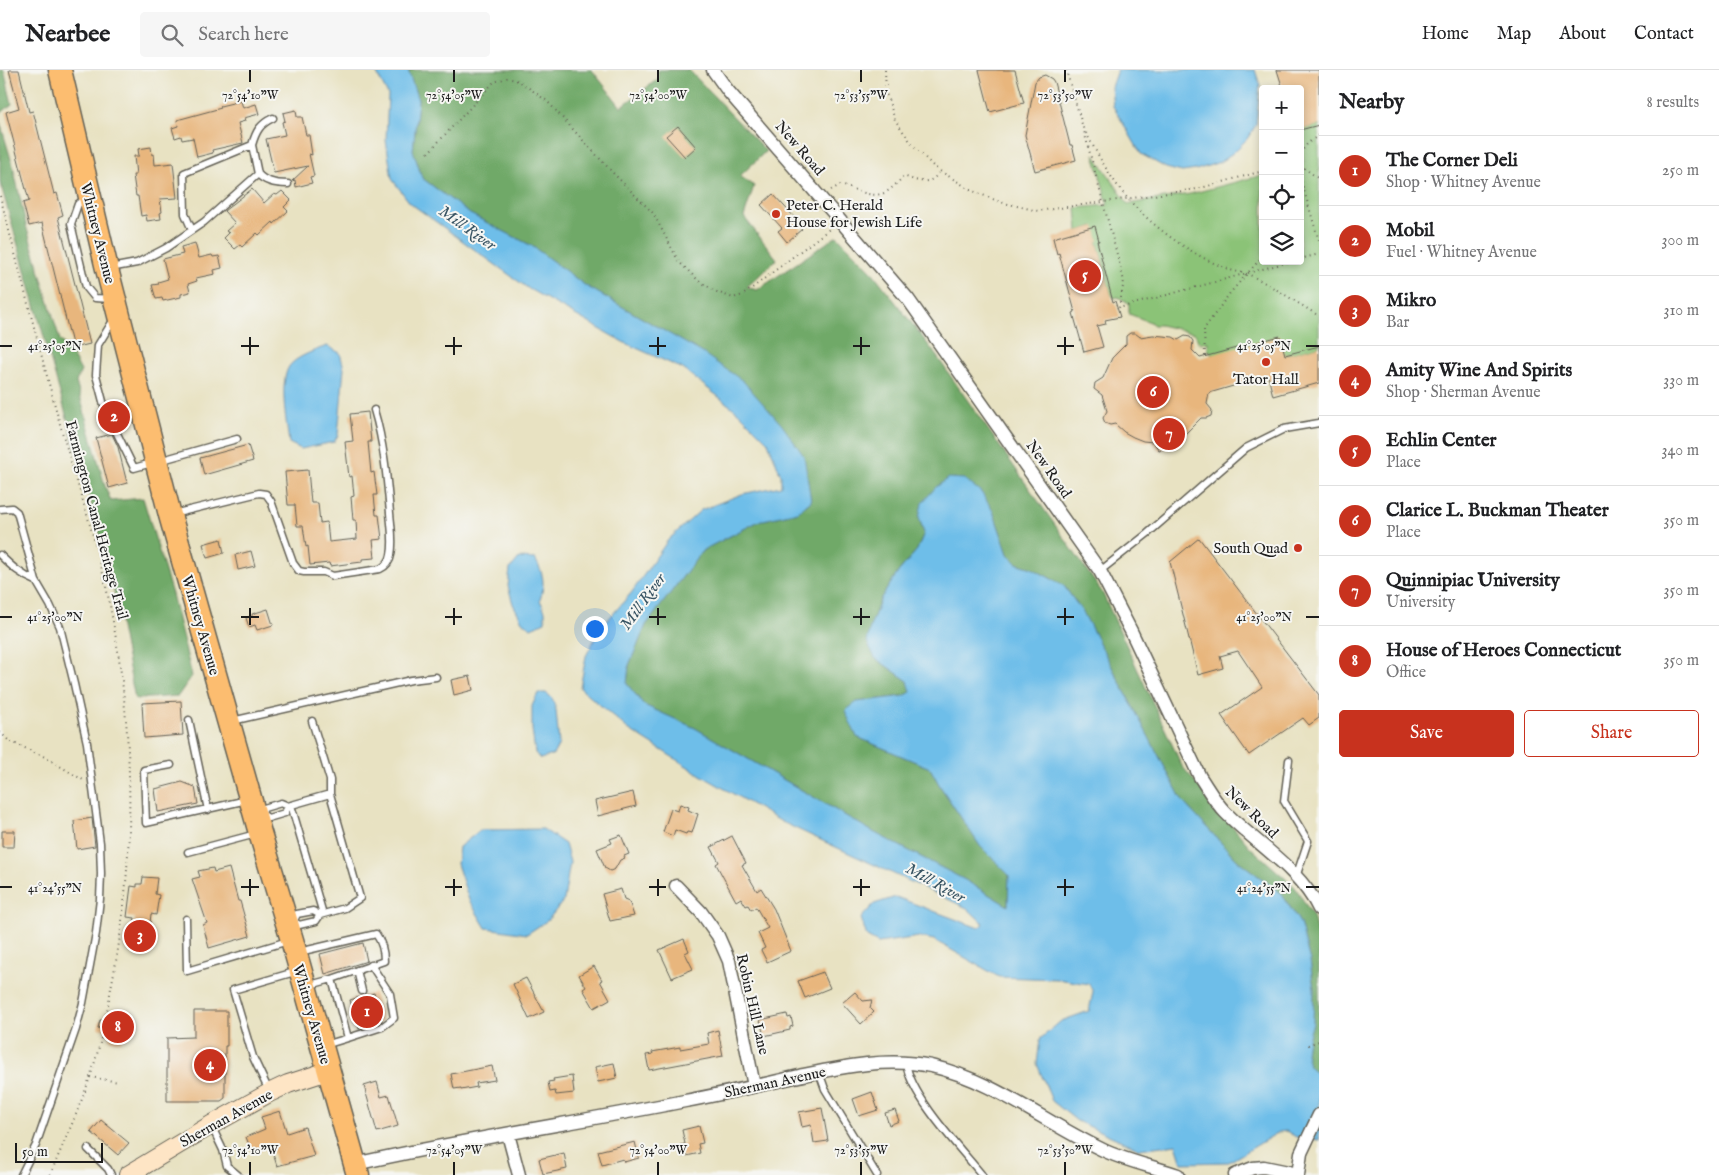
<!DOCTYPE html>
<meta charset="utf-8">
<style>
:root{--surface:#fff;--page:#f6f6f6;--text:#202124;--muted:#757577;--line:#e0e0e0;--accent:#c8321e}
body{margin:0;font-family:"IM FELL English",serif;background:var(--page);color:var(--text)}
.controls{position:absolute;right:15px;top:15px;display:grid;overflow:hidden;border-radius:5px;box-shadow:0 2px 8px #0003}
.controls button{width:45px;height:45px;display:grid;place-items:center;padding:0;border:0;border-bottom:1px solid var(--line);background:var(--surface);color:var(--text);font:25px sans-serif}
.scale{position:absolute;left:15px;bottom:12px;width:88px;box-sizing:border-box;padding-left:5px;border:2px solid #1c1c1c;border-top:0;font-size:14px;line-height:18px;white-space:nowrap;color:#1c1c1c;-webkit-text-stroke:4px #f6f6f2;paint-order:stroke}
.you{position:absolute;left:594px;top:558px;width:18px;height:18px;margin:-12px;border:4px solid #fff;border-radius:50%;background:#1a73e8;box-shadow:0 0 0 8px #1a73e833}
.badge{display:grid;place-items:center;width:32px;height:32px;border-radius:50%;background:var(--accent);color:#fff;font-size:16px;font-weight:700}
.pin{position:absolute;translate:-50% -50%;border:2px solid #fff;box-shadow:0 1px 5px #0006}
.list{margin:0;padding:0;list-style:none}
h2{display:flex;justify-content:space-between;align-items:center;height:65px;margin:0;padding:0 20px;font-size:21px}
h2 small{font-size:16px;font-weight:400;color:var(--muted)}
.list li{display:grid;grid-template-columns:32px 1fr auto;gap:15px;align-items:center;box-sizing:border-box;height:70px;padding:0 20px;border-top:1px solid var(--line)}
.list b{display:block;font-size:19px;white-space:nowrap}
.list p{margin:0;font-size:16px;white-space:nowrap;color:var(--muted)}
.list em{font-size:16px;font-style:normal;color:var(--muted)}
.actions{display:flex;gap:10px;padding:15px 20px}
.actions a{flex:1;padding:11px 0;border:1px solid var(--accent);border-radius:5px;text-align:center;font-size:18px;color:var(--accent)}
.actions .main{background:var(--accent);color:#fff}
.icon{flex:none;width:28px;height:28px;fill:none;stroke:currentColor;stroke-width:2;stroke-linecap:round;stroke-linejoin:round}
.map{position:relative;flex:none;width:1319px;height:1105px;overflow:hidden}
header{display:flex;align-items:center;gap:30px;box-sizing:border-box;height:70px;padding:0 25px;background:var(--surface);border-bottom:1px solid var(--line)}
header strong{font-size:24px}
nav{display:flex;gap:28px;margin-inline-start:auto;font-size:18px}
.search{width:350px;height:45px;background:var(--page);display:flex;align-items:center;gap:12px;box-sizing:border-box;padding:0 18px;border-radius:5px;color:var(--muted);font-size:19px}
main{display:flex}
aside{flex:1;background:var(--surface)}
.map>svg:first-child{display:block}
.green{fill:#8bc377;stroke:#54704a}
.forest{fill:#70a968;stroke:#466242}
.water{fill:#6ebee9;stroke:#456d82}
.building{fill:#e8b67d}
.lines{fill:none;stroke-linecap:round;stroke-linejoin:round}
.lane-casing{stroke:#636156;stroke-width:9}
.street-casing{stroke:#636156;stroke-width:15}
.secondary-casing{stroke:#636156;stroke-width:20}
.highway-casing{stroke:#636156;stroke-width:25}
.path{stroke:#636156;stroke-width:2;stroke-dasharray:1 4;stroke-linecap:butt}
.lane{stroke:#fff;stroke-width:6}
.street{stroke:#fff;stroke-width:12}
.secondary{stroke:#fee5c5;stroke-width:18}
.highway{stroke:#fcbd6f;stroke-width:22}
.ticks{fill:none;stroke:#1c1c1c;stroke-width:2}
.poi-dot{fill:#c8321e;stroke:#f6f6f2;stroke-width:2}
.labels{text-anchor:middle;stroke-width:4;stroke-linejoin:round;paint-order:stroke}
.street-label{font-size:15px;fill:#1c1c1c;stroke:#f6f6f2}
.poi-label{font-size:15px;fill:#1c1c1c;stroke:#f6f6f2;text-anchor:start}
.water-label{font-size:16px;font-style:italic;fill:#395564;stroke:#f6f6f2}
.ticks-label{font-size:12px;text-anchor:middle;fill:#1c1c1c;stroke:#f6f6f2;stroke-width:4;stroke-linejoin:round;paint-order:stroke}
</style>
<header>
<strong>Nearbee</strong>
<div class="search"><svg class="icon" aria-label="search" viewBox="0 0 24 24"><circle cx="10" cy="10" r="6"/><path d="M15 15l6 6"/></svg>Search here</div>
<nav><a>Home</a><a>Map</a><a>About</a><a>Contact</a></nav>
</header>
<main>
<div class="map">
<svg width="1319" height="1105" viewBox="0 0 1319 1105">
<rect width="100%" height="100%" fill="#f6f6f2"/>
<filter id="ink" filterUnits="userSpaceOnUse"><feTurbulence type="fractalNoise" baseFrequency=".02" numOctaves="2"/><feDisplacementMap in="SourceGraphic" scale="10" xChannelSelector="R" yChannelSelector="G"/><feConvolveMatrix kernelMatrix="1 2 1 2 8 2 1 2 1" color-interpolation-filters="sRGB"/></filter>
<filter id="wash" filterUnits="userSpaceOnUse"><feTurbulence type="fractalNoise" baseFrequency=".0096" numOctaves="4" result="noise"/><feDisplacementMap in="SourceGraphic" scale="20" xChannelSelector="R" yChannelSelector="G"/><feGaussianBlur stdDeviation="1.12" result="paint"/><feColorMatrix in="noise" values="0 0 0 0 0 0 0 0 0 0 0 0 0 0 0 0 0 1.4 0 .05"/><feComposite in="paint" operator="in"/></filter>
<g filter="url(#wash)">
<rect width="100%" height="100%" fill="#e8e2c2"/>
<path class="green" d="M1319,55V276L1285,285H1212L1208,279V272L1199,273L1195,263L1160,255H1154L1150,252L1129,244V233L1118,227L1114,228L1111,224L1097,171H1098L1094,156L1078,161L1076,138L1108,135L1094,84L1128,134L1190,124L1263,105V191H1300V94L1304,92L1300,75V60Z"/>
<path class="forest" d="M0,0H4L12,34L0,44Z
M408,0H592L621,37L658,9V0H689L766,81L740,106L754,116L744,147L777,189L747,217L757,220L837,166L870,199L933,281L1102,522L1182,696L1250,777L1295,817L1313,846L1319,871V1005L1309,996L1306,983L1308,969L1313,953L1314,919L1310,891L1300,853L1281,823L1237,790L1183,732L1084,544L1064,516L1032,498L1016,493L1008,484L993,441L981,422L919,447L924,463L917,480L899,501L881,528L870,557L875,588L908,611L912,622L904,626L857,632V667L930,698L940,716L980,776L1009,805L1008,836L965,810L875,763L695,658L644,635L627,614L629,595L646,555L703,480L759,451L798,442L811,431L803,387L701,282L586,216L532,176L470,144L422,108L413,81L418,30Z
M0,52L13,96L27,159L60,270L70,281L81,301L76,312L105,416L111,431L143,428L172,524L192,606L178,626L135,629L109,496L0,112Z"/>
<path class="water" d="M375,0H408L418,30L413,80L422,108L470,144L532,176L586,216L701,282L743,311L782,355L804,386L811,431L798,442L759,451L703,480L646,555L629,595L627,614L644,635L695,658L875,763L965,810L1008,836L1009,805L980,776L940,716L930,698L857,667L845,641L857,632L904,626L911,622L908,611L875,588L867,572L870,557L881,528L899,501L917,480L924,463L919,447L922,433L936,417L949,408L964,409L981,422L993,441L1008,484L1016,493L1032,498L1064,516L1084,544L1183,732L1237,790L1281,823L1300,853L1310,891L1314,919L1313,953L1308,969L1306,983L1309,996L1319,1005V1070L1296,1067L1286,1061L1279,1062L1229,1092L1182,1093L1176,1074L1140,1079L1077,1051L1052,1031L1037,994L1040,969L1061,951L1089,941L1093,922L1089,914L1057,909L999,907L934,870L919,867L878,873L867,867L861,848L874,834L896,827L979,858L984,854L967,838L782,752L704,707L628,659L580,618L586,586L600,559L632,522L668,470L701,440L742,424L781,416V405L768,372L738,342L683,299L623,272L529,219L410,133L392,109L386,70L388,25Z
M1117,0H1255L1260,15L1256,55L1247,69L1234,82L1220,92L1196,100L1182,102L1166,98L1141,84L1113,36L1111,17Z
M327,276L340,283L344,298L338,365L334,372L301,379L289,373C287,354 277,306 292,293C301,285 316,280 327,276Z
M519,488L535,489C544,504 545,514 540,530L545,541V552L531,558L522,551L513,534L508,516L510,499Z
M538,623H546L552,628L556,640L559,674L553,685L540,689L535,683L532,659V636Z
M543,759L565,774L570,792L564,830L548,850L527,864L486,858L469,830L457,794L459,777L480,760Z"/>
<g id="blocks">
<path class="building" d="M9,0H19L29,42L33,41L54,124L57,123L63,145L58,147L90,274L73,278L42,153L29,156L23,133L29,131L6,42L19,38Z
M979,0H1015L1024,33L990,42Z
M1277,0H1319V55L1300,60V19H1283Z
M1045,5L1052,9L1054,12L1070,75H1072L1076,90L1035,101L1025,65L1035,12L1039,7Z
M241,31L243,38L256,34L259,44L244,48L245,51L238,53L243,73L212,80L213,83L197,87L193,68L182,70L181,66L175,68L172,58L178,56L177,50L221,38L220,36Z
M296,40L297,47H302L306,65H309L312,85L309,84L314,106L310,107L312,113L296,117L295,110L292,111L308,96L274,103L266,69L285,65L282,52L285,51L283,43Z
M678,56L696,77L685,87L666,66Z
M151,77L152,85L154,84L155,95L173,93L177,128L160,129L162,142L160,143L161,149L147,151L146,145L141,146L138,126H136L133,105H136L134,86H139L138,79Z
M252,119L264,133L274,124L277,125L282,121L291,130L284,137L288,141L274,154L273,152L259,165L257,163L242,177L240,175L235,179L224,168L229,163L226,161L235,153L224,141Z
M773,124L795,148L793,150L802,159L787,172L778,161L782,158L761,135Z
M1095,156L1099,171H1097L1113,232L1115,231L1120,247L1105,250L1106,254L1097,256L1103,277L1084,282L1073,243L1075,242L1059,183L1057,184L1053,168Z
M195,173L199,188L212,185L213,187L219,186L222,198L214,200L215,204L196,208L197,211L188,214L190,222L181,224V227L163,231L162,228L156,229L152,215L159,214L158,212L168,209L163,189L183,184L181,177Z
M1130,263H1135L1140,267L1153,265L1173,267L1178,270L1185,266L1190,267L1193,271L1192,280L1200,288L1280,266L1285,285L1319,276V313L1273,326L1268,306L1209,323L1207,334L1212,340L1211,346L1206,348H1201L1185,364L1168,371L1166,378L1159,380L1153,372L1143,371L1133,367L1124,362L1115,354L1110,355L1105,353L1103,348L1107,341L1102,325L1094,319L1095,313L1103,308L1112,288L1126,274V266Z
M368,342L371,372H368L371,403L374,402L377,425H374L376,445H379L382,469L373,470L375,488L362,489V492L330,496L329,493L310,495L308,476L306,477L303,456H297L295,435H288L285,402L308,400L311,433H318L320,453L327,452L329,472L357,469L356,450H353L351,427L354,426L352,406L349,407L345,372L353,371L350,344Z
M112,364L118,377L127,413L109,418L96,368Z
M248,375L253,391L204,405L200,388Z
M1199,468L1319,625V648L1309,655L1303,648L1249,685L1221,645L1262,617L1238,581L1220,586L1223,598L1198,605L1170,492Z
M221,469L224,483L207,488L203,474Z
M251,481L255,496L238,500L235,485Z
M268,539L273,555L257,560L255,555L249,557L246,548L252,546V544Z
M470,606L473,620L454,625L451,610Z
M181,631L183,665L144,668L142,633Z
M182,712L195,717L198,734L158,742L155,719Z
M633,722L636,736L598,746L595,731Z
M680,734L689,737L688,740L698,744L692,763L687,762L686,764L675,760L673,766L663,762L671,739L678,741Z
M92,748L95,776L77,779L74,751Z
M2,761H15L14,777H2Z
M621,765L629,784L624,786L625,788L620,790L615,799L610,801L605,798L597,779L612,773L610,769Z
M732,766L746,793L742,795L757,821L761,818L774,839L791,881L767,892L761,880L765,878L758,863L768,858L756,837L751,840L748,835L746,836L741,828L736,831L716,794L719,792L711,777Z
M213,798L214,802L229,798L238,831H240L250,866L209,878L203,855L207,853L192,809L200,807L198,801Z
M143,807L157,808L155,824L159,825L156,845L151,844L147,878L131,876L135,848L127,847L131,816L137,817V814H142Z
M621,819L624,829L629,831L634,846L610,851L602,824Z
M684,869L689,881L685,883L693,899L672,908L659,880Z
M363,873L367,891L325,904L320,884Z
M594,896L602,910L600,911L610,929L594,938L583,919L586,917L579,905Z
M823,902L830,918L805,928L798,911Z
M526,908L544,942L529,949L513,914Z
M855,922L863,931L872,930L870,938L874,942L861,954L842,933Z
M374,923L382,951L359,959L350,930Z
M194,941H227V976H225V1028L221,1031H167V968L194,967Z
M115,942L128,945L121,972L109,969L111,961L98,958L100,950L113,951Z
M787,944L788,948L791,947L793,956L790,957V960L764,966L760,950Z
M718,960L723,986L649,1000L646,985L653,984L652,982L680,977V979L709,974L707,963Z
M614,993L617,1008L598,1012L595,997Z
M492,996L495,1010L476,1013L477,1017L461,1020V1018L454,1019L451,1004Z
M572,1006L574,1023L556,1025L555,1021L550,1022L548,1012L554,1011L553,1009Z
M377,1012L381,1027L389,1025L398,1056L377,1062L364,1016Z
M872,1022L878,1040L859,1046L853,1029Z
M822,1038L828,1071L814,1073L811,1055L802,1057L799,1042Z
M895,1040L899,1051L889,1055L885,1043Z
M280,1041L287,1063L305,1057L314,1086L277,1096L271,1077L258,1081L257,1078L251,1080L246,1067L265,1059L261,1047Z
M101,1050L129,1073L118,1085L91,1062Z
M699,1056L703,1073L698,1074L700,1083L682,1087L680,1075L685,1074L682,1060Z
M635,1072L639,1088L624,1092L623,1089L602,1095L598,1081Z
M564,1083L567,1099L543,1104L539,1089Z"/>
</g>
</g>
<g filter="url(#ink)">
<use href="#blocks" fill-opacity="0" stroke="#636156" stroke-width="1"/>
<g class="lines">
<defs>
<path id="lane" d="M252,75C256,61 260,54 273,48
M258,104C265,112 277,114 288,114
M85,129L78,134L71,154L86,217L95,228L111,229
M110,198L137,193L166,178L204,152L258,104L252,75L184,103L185,144L192,160
M114,249L98,275L96,305L105,339L134,398L237,369
M0,439L12,438L17,442L36,511L50,535L60,557L74,614L87,673L100,773L101,804L100,829L96,863L83,933L76,959L36,1075L21,1105
M173,444L259,423L266,424L271,431L293,493L299,501L304,502H324L333,506L380,499C386,496 390,492 391,485C394,471 391,456 390,443C387,409 384,373 374,340
M0,485C11,496 21,505 36,511
M1100,501L1147,464L1246,378L1284,359L1319,353
M189,650L208,740
M232,651L411,610L436,607
M312,651L330,710V724
M1289,690L1284,731L1308,771L1296,807
M171,695L144,700L146,753L247,730
M291,735L323,844
M288,736L330,724L360,828L345,838L320,845L316,851L299,855L294,851L297,844L313,841L320,845
M259,745L262,744L268,748L285,743L288,736L281,733L264,738L262,744
M188,782L256,764
M186,849L187,901L288,871
M299,882L376,864C381,871 384,881 384,891L332,909L310,915
M357,900L362,921
M348,968L382,957L394,948L390,924L371,895
M325,975L348,968L332,909
M906,993C911,1027 960,1078 982,1105
M819,1002L825,1019L877,1105
M269,1021L253,987L233,920L298,901
M212,1057L223,1080L227,1096L238,1105
M88,1079L108,1099L111,1105"/>
<path id="street" d="M713,0L728,21L908,229L1100,501L1131,561L1200,707C1208,719 1215,732 1225,742C1256,774 1299,798 1319,839
M676,816L701,842L718,866L729,891L754,1016
M508,1064L519,1105
M355,1094C464,1069 575,1053 685,1031C723,1024 761,1015 799,1006C842,997 886,987 931,996C993,1010 1044,1052 1101,1079C1125,1091 1152,1096 1178,1105
M1235,1105L1253,1098L1264,1097L1298,1104
M1298,1105L1301,1083L1319,1045"/>
<path id="secondary" d="M128,1105L211,1055L269,1023L288,1014L328,1001"/>
<path id="highway" d="M60,0L107,199L170,445L260,763L292,870L358,1105"/>
</defs>
<use href="#lane" class="lane-casing"/>
<use href="#street" class="street-casing"/>
<use href="#secondary" class="secondary-casing"/>
<use href="#highway" class="highway-casing"/>
<path class="path" d="M885,0L886,23L895,50L912,74L933,96L940,101L973,121L1000,132L1038,141L1197,119L1263,101
M1066,0L1084,61L1124,211L1119,238L1292,191
M1086,63C1098,85 1112,111 1129,130C1154,158 1193,186 1228,199C1235,202 1243,202 1250,205C1274,217 1296,232 1319,246
M428,83L494,12L507,8L519,11L547,31L613,103L653,143L679,192L699,211L717,222L733,228L743,225L832,157
M1300,83L1308,73L1319,65
M1300,95L1319,109
M1300,107L1319,171
M831,120L840,115C854,118 872,130 886,122C893,118 899,111 904,106C918,112 931,116 940,101
M0,126C21,206 41,286 63,365C80,423 100,482 111,541C135,665 136,795 111,918C106,948 100,978 90,1007C79,1040 64,1072 50,1105
M1300,189L1319,184
M1205,286L1204,259L1230,223L1263,186
M0,662L9,671L43,686L83,710
M1308,975L1319,971
M90,1007L119,1012"/>
<use href="#lane" class="lane"/>
<use href="#street" class="street"/>
<use href="#secondary" class="secondary"/>
<use href="#highway" class="highway"/>
</g>
</g>
<path class="ticks" d="M250,0V12M454,0V12M658,0V12M861,0V12M1065,0V12M250,267V285M454,267V285M658,267V285M861,267V285M1065,267V285M0,276H12M241,276H259M445,276H462M649,276H666M853,276H870M1057,276H1074M1306,276H1319M250,538V555M454,538V555M658,538V555M861,538V555M1065,538V555M0,547H12M241,547H259M445,547H462M649,547H666M853,547H870M1057,547H1074M1306,547H1319M250,809V826M454,809V826M658,809V826M861,809V826M1065,809V826M0,817H12M241,817H259M445,817H462M649,817H666M853,817H870M1057,817H1074M1306,817H1319M250,1092V1105M454,1092V1105M658,1092V1105M861,1092V1105M1065,1092V1105"/>
<g class="poi-dot">
<circle cx="776" cy="144" r="5"/>
<circle cx="1266" cy="292" r="5"/>
<circle cx="1298" cy="478" r="5"/>
</g>
<g class="labels">
<g class="street-label">
<text transform="translate(800 78) rotate(49)" y="5">New Road</text>
<text transform="translate(98 163) rotate(76)" y="5">Whitney Avenue</text>
<text transform="translate(1049 399) rotate(55)" y="5">New Road</text>
<text transform="translate(97 450) rotate(75)" y="5">Farmington Canal Heritage Trail</text>
<text transform="translate(201 555) rotate(74)" y="5">Whitney Avenue</text>
<text transform="translate(1252 742) rotate(44)" y="5">New Road</text>
<text transform="translate(753 934) rotate(77)" y="5">Robin Hill Lane</text>
<text transform="translate(312 944) rotate(74)" y="5">Whitney Avenue</text>
<text transform="translate(775 1012) rotate(-12)" y="5">Sherman Avenue</text>
<text transform="translate(226 1048) rotate(-29)" y="5">Sherman Avenue</text>
</g>
<g class="poi-label">
<text x="786" y="140">Peter C. Herald<tspan x="786" dy="17">House for Jewish Life</tspan></text>
<text x="1266" y="314" text-anchor="middle">Tator Hall</text>
<text x="1288" y="483" text-anchor="end">South Quad</text>
</g>
<g class="water-label">
<text transform="translate(468 157) rotate(35)" y="6">Mill River</text>
<text transform="translate(642 531) rotate(-54)" y="6">Mill River</text>
<text transform="translate(936 812) rotate(29)" y="6">Mill River</text>
</g>
</g>
<g class="ticks-label">
<text x="250" y="29">72°54'10"W</text>
<text x="454" y="29">72°54'05"W</text>
<text x="658" y="29">72°54'00"W</text>
<text x="861" y="29">72°53'55"W</text>
<text x="1065" y="29">72°53'50"W</text>
<text x="55" y="280">41°25'05"N</text>
<text x="1264" y="280">41°25'05"N</text>
<text x="55" y="551">41°25'00"N</text>
<text x="1264" y="551">41°25'00"N</text>
<text x="55" y="822">41°24'55"N</text>
<text x="1264" y="822">41°24'55"N</text>
<text x="250" y="1084">72°54'10"W</text>
<text x="454" y="1084">72°54'05"W</text>
<text x="658" y="1084">72°54'00"W</text>
<text x="861" y="1084">72°53'55"W</text>
<text x="1065" y="1084">72°53'50"W</text>
</g>
</svg>
<div class="controls">
<button>+</button>
<button>−</button>
<button><svg class="icon" aria-label="locate" viewBox="0 0 24 24"><circle cx="12" cy="12" r="6"/><path d="M12 2v4M12 18v4M2 12h4M18 12h4"/></svg></button>
<button><svg class="icon" aria-label="layers" viewBox="0 0 24 24"><path d="M12 4l9 5-9 5-9-5zM3 14l9 5 9-5"/></svg></button>
</div>
<div class="scale">50 m</div>
<div class="you"></div>
<div class="pin badge" style="left:367px;top:942px">1</div>
<div class="pin badge" style="left:114px;top:347px">2</div>
<div class="pin badge" style="left:140px;top:866px">3</div>
<div class="pin badge" style="left:210px;top:995px">4</div>
<div class="pin badge" style="left:1085px;top:206px">5</div>
<div class="pin badge" style="left:1153px;top:322px">6</div>
<div class="pin badge" style="left:1169px;top:364px">7</div>
<div class="pin badge" style="left:118px;top:957px">8</div>
</div>
<aside>
<h2>Nearby<small>8 results</small></h2>
<ul class="list">
<li><span class="badge">1</span><div><b>The Corner Deli</b><p>Shop · Whitney Avenue</p></div><em>250 m</em></li>
<li><span class="badge">2</span><div><b>Mobil</b><p>Fuel · Whitney Avenue</p></div><em>300 m</em></li>
<li><span class="badge">3</span><div><b>Mikro</b><p>Bar</p></div><em>310 m</em></li>
<li><span class="badge">4</span><div><b>Amity Wine And Spirits</b><p>Shop · Sherman Avenue</p></div><em>330 m</em></li>
<li><span class="badge">5</span><div><b>Echlin Center</b><p>Place</p></div><em>340 m</em></li>
<li><span class="badge">6</span><div><b>Clarice L. Buckman Theater</b><p>Place</p></div><em>350 m</em></li>
<li><span class="badge">7</span><div><b>Quinnipiac University</b><p>University</p></div><em>350 m</em></li>
<li><span class="badge">8</span><div><b>House of Heroes Connecticut</b><p>Office</p></div><em>350 m</em></li>
</ul>
<div class="actions"><a class="main">Save</a><a>Share</a></div>
</aside>
</main>
